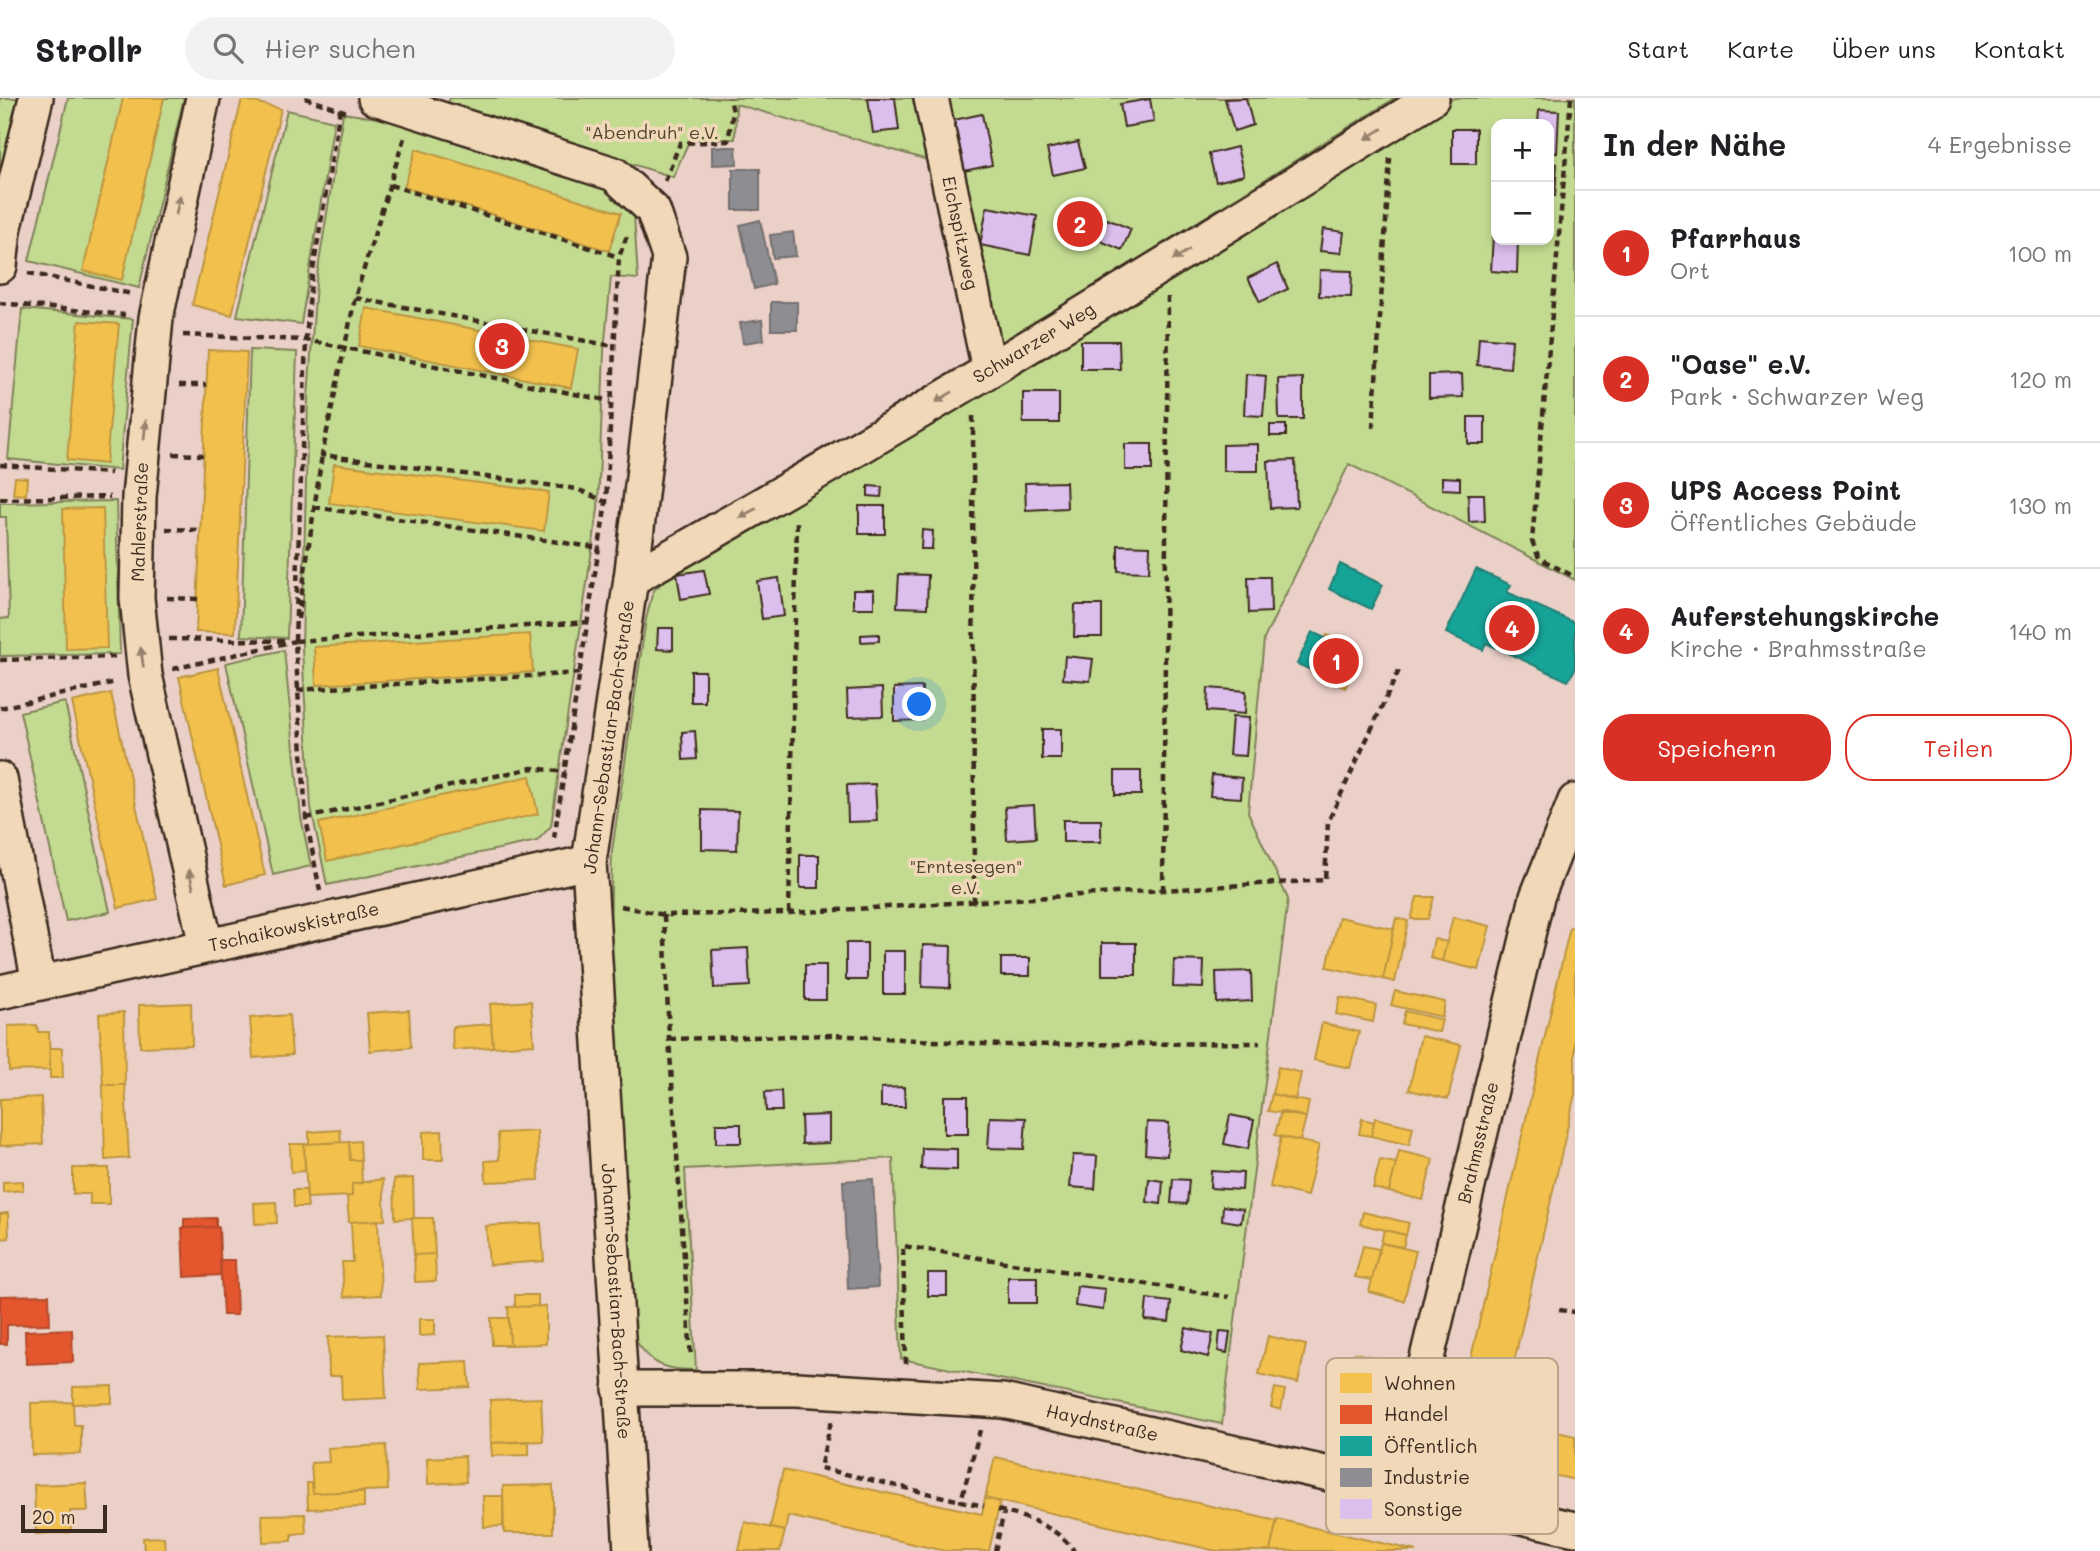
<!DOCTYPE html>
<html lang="de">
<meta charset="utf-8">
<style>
:root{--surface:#fff;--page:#f2f2f2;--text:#202124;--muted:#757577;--line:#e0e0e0;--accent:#d93025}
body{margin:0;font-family:Mali,sans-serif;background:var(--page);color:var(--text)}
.controls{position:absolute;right:21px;top:21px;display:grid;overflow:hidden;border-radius:14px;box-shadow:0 4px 10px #0003}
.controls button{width:63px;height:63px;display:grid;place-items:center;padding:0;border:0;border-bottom:2px solid var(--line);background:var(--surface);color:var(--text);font:35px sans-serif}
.scale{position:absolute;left:21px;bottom:18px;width:86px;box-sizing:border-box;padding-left:7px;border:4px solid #3b2a1e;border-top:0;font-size:19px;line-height:24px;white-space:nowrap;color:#3b2a1e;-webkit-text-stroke:5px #f1d8b9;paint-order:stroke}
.you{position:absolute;left:920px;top:607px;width:24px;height:24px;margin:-18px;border:5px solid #fff;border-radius:50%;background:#1a73e8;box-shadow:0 0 0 10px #1a73e833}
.badge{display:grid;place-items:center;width:46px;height:46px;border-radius:50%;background:var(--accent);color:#fff;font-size:23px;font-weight:700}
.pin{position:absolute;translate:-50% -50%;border:4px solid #fff;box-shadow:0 2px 7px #0006}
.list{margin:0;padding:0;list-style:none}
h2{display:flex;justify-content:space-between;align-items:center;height:91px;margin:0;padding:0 28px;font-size:30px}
h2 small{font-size:23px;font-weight:400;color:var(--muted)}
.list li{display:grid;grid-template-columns:46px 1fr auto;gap:21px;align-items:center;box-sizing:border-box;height:126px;padding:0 28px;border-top:2px solid var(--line)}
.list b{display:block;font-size:26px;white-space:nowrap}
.list p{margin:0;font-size:23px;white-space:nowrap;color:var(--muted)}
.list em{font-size:23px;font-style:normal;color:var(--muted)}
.actions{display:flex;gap:14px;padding:21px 28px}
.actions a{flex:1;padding:16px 0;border:2px solid var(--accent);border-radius:28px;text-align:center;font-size:24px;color:var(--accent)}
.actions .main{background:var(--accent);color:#fff}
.icon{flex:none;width:38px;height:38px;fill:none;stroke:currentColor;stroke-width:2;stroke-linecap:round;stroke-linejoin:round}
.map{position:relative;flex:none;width:1575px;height:1453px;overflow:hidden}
header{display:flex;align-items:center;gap:42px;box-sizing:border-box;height:98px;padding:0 35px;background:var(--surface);border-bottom:2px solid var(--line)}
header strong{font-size:33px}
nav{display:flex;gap:38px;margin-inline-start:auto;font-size:24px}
.search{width:490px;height:63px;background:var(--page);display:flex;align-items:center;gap:18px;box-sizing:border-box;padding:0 24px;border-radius:38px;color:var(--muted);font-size:26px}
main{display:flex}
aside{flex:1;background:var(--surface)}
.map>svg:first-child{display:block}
.green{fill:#c3db91;stroke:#7f8258;stroke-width:2;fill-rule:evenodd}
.homes{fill:#f2c14e;stroke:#bb9440;stroke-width:2}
.shops{fill:#e4572e;stroke:#b14a29;stroke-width:2}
.public{fill:#17a398;stroke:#227f73;stroke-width:2}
.industry{fill:#8d8d92;stroke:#746f6f;stroke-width:2}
.building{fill:#dcbfec;stroke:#3b2a1e;stroke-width:2}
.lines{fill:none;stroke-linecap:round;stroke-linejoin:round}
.minor-casing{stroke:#3b2a1e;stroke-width:38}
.path{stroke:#3b2a1e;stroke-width:4.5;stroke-dasharray:7 5;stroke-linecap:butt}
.minor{stroke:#f1d8b9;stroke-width:33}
.oneway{fill:#96816c}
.labels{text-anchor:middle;stroke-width:7;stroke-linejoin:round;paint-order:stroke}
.park-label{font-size:18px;fill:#4f452f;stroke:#f1d8b9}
.street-label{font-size:18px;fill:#3b2a1e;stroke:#f1d8b9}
.key{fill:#f1d8b9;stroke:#baa48a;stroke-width:2}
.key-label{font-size:19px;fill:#3b2a1e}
</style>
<header>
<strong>Strollr</strong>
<div class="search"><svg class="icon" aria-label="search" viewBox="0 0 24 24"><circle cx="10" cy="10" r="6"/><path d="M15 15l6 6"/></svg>Hier suchen</div>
<nav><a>Start</a><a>Karte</a><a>Über uns</a><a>Kontakt</a></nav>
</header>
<main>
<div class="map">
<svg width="1575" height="1453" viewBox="0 0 1575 1453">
<rect width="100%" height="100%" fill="#ebd0c8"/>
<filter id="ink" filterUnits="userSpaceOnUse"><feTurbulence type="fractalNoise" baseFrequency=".0143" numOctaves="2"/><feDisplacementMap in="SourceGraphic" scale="14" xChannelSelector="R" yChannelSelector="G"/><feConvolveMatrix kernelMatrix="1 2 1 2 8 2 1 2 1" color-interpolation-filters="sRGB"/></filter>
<g filter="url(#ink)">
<path class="green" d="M0,0H19L0,80Z
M68,0H184L139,190L29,163Z
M450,0H918L931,63L736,6L735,41H690L673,79L447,8Z
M939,0H1395L993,252Z
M1454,0H1575V482L1349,366L1264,541L1248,714L1288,801L1222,1326L901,1261L893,1060L685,1071L696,1272C663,1271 653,1269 634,1240L610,836L612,753L646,521L653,493L675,473L1296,99ZM1496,26H1549V142H1496Z
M287,12L334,23L301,226L237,218Z
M343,15L417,26L617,88L634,117L638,181L611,179L604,253L598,411L551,728L537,743L327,787L311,709L302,550L308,300L316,184Z
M22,211L133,221L119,372L8,361Z
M250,252L297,254L287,540L241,538Z
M116,403L120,556L0,558V521L9,520L6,419H0V405Z
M284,552L301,719L311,768L273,777L226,565Z
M65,604L110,814L66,823L20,614Z"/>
<path class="homes" d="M123,0H164L122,182L83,173Z
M242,1L281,11L232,217L192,207Z
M416,51L621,115L609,153L404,89Z
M366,210L578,251L571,290L359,248Z
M79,223L119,226L106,366L67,362Z
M208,252L247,254L235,535L196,534Z
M334,366L549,394L544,433L329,405Z
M15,379L27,380L26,397L13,396Z
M103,410L107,550L66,551L63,411Z
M530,536L533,574L316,587L314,549Z
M1327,537L1361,553L1345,590L1310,574Z
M218,570L265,777L226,787L179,579Z
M111,595L157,801L118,810L72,604Z
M530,678L538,716L327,763L319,725Z
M1417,799H1434L1428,821H1411Z
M1339,819L1394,831L1383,881L1327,869Z
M1453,819L1490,828L1479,872L1442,863Z
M1396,820L1408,823L1395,884L1383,881Z
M1570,829L1575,830V996L1501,1321L1459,1312Z
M1434,841L1447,844L1442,863L1430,860Z
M1395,893L1445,904L1442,919L1391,907Z
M1340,899L1376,907L1373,924L1336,916Z
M531,903L534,946L493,949L490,906Z
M191,905L192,947L140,949L139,907Z
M409,912L411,949L370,953L367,915Z
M1405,913L1442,922L1439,934L1402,926Z
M124,914L125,987H103L99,916Z
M289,917L292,957L253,960L250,920Z
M1322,925L1359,934L1350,970L1314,962Z
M491,926L493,949L453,952L452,929Z
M37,927L38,934H49L50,972L9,973L8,928Z
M1421,938L1461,947L1448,1001L1409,992Z
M50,950H62L63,980H50Z
M1278,969L1301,975L1295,1002L1272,996Z
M103,987H125L129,1060L105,1062Z
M1272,996L1309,1004L1306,1019L1268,1013Z
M41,999L43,1046L0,1048V1001Z
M1281,1013L1306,1019L1300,1043L1275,1037Z
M1375,1020L1413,1029L1409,1047L1371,1038Z
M1362,1021L1374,1024L1371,1038L1359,1036Z
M340,1032L341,1044L309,1046V1034Z
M442,1033L443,1062H423V1034Z
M537,1033L539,1082L486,1084L485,1063L499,1062L498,1035Z
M1281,1039L1319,1047L1307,1098L1270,1089Z
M360,1043L361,1062H350L349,1044Z
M349,1044L350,1062H361L362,1085L352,1086V1098L307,1100L304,1046Z
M290,1046H304L305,1073L291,1074Z
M1399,1053L1433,1061L1423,1102L1389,1094Z
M1380,1062L1396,1065L1389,1094L1373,1090Z
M73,1070H109V1106H90V1096H73Z
M413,1080L414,1120L395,1121L394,1081Z
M383,1081L385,1122L349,1124L347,1098H352V1086Z
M23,1083V1092L3,1094V1084Z
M293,1092H306L308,1109H294Z
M276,1104L277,1125L255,1126L254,1105Z
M1363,1114L1409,1125L1406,1137L1360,1126Z
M8,1115L9,1140L0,1141V1116Z
M412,1120H433L435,1156L414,1157Z
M378,1122L381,1197L344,1199L342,1164H353L351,1124Z
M541,1125L544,1163L489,1167L486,1128Z
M1384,1132L1406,1137L1403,1149L1381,1145Z
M1381,1145L1416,1153L1404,1203L1369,1194Z
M1363,1148L1379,1151L1372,1182L1355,1179Z
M435,1156L436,1183L415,1184L414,1157Z
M515,1197H538V1208L515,1209Z
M546,1208V1246L510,1247L508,1209Z
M491,1220H509L510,1247H492Z
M419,1221H435V1237L419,1238Z
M383,1237L386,1300L342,1302L341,1278H329L328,1239Z
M1268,1238L1306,1247L1298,1285L1259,1276Z
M1355,1255L1391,1263L1381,1310L1333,1300L1338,1277L1350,1280Z
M468,1263L470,1289L420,1291L419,1265Z
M112,1288V1305L73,1306V1289Z
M1275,1290L1285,1292L1281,1312L1271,1309Z
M541,1300L543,1343L491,1345L490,1302Z
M73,1304L74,1327H81V1356L32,1357L31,1305Z
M1459,1312L1575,1338V1382L1450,1354Z
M529,1343V1357L492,1358L491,1345Z
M386,1347L388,1392L313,1395L311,1365L329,1364L328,1350Z
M465,1358L466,1384L428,1386L427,1360Z
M995,1359L1277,1423L1270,1453H1217L985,1400Z
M783,1372L982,1416L985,1400L1000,1404L989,1453H945L788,1418L785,1433L770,1430Z
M86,1385L88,1413H70L71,1434L36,1436L34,1387Z
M307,1385H312L313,1395L364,1393V1409L308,1411Z
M553,1387V1435H504L503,1388Z
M483,1398H503V1428L484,1429Z
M305,1416L306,1435L292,1436V1443L263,1444L262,1417Z
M1277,1421L1319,1431L1417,1453H1270Z
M745,1424L785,1433L780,1453H739Z
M164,1439L165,1453H144L143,1440Z"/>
<path class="shops" d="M216,1120V1129L184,1130V1121Z
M219,1129L221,1177L184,1179L182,1130Z
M220,1162H235L237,1217H223Z
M49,1197L50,1226L7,1227V1246H0V1198Z
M72,1231L73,1264L26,1266L25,1233Z"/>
<path class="public" d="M1340,466L1383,487L1371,511L1329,491Z
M1476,471L1511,487L1507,494L1575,525V571L1568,583L1486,545L1483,552L1446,535Z
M1312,534L1325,540L1311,572L1297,566Z"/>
<path class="industry" d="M712,49H736L737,66L712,67Z
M733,71H760V112H733Z
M760,122L774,186L754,191L740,127Z
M793,134L796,158L773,160L770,137Z
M771,204H797V232H771Z
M762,222L764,242L743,245L740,225Z
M873,1081L878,1189L848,1191L843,1083Z"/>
<path class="building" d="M868,0H895L899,32L873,35Z
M1246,0L1253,27L1234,33L1225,1Z
M1150,1L1154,24L1124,29L1120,6Z
M1539,12L1559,13L1557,55L1549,54V26H1538Z
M982,16L992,67L964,73L954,22Z
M1452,31H1476V66H1452Z
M1078,44L1085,70L1053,77L1047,51Z
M1237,49L1244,77L1216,84L1209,56Z
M1549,65L1557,66L1555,98H1549Z
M987,109L1037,118L1030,157L980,147Z
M1107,121L1131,131L1122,152L1098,142Z
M1323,131L1344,134L1341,155L1320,153Z
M1493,137L1496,138V142H1518L1517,175L1491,173Z
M1277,166L1288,191L1260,204L1248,180Z
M1320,172L1352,173L1351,199L1319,198Z
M1479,239L1512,242L1510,270L1477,267Z
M1081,243H1119L1120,271H1081Z
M1246,276L1266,278L1263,318L1244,317Z
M1462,276L1463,299L1429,300V277Z
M1303,280V321H1279L1278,281Z
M1023,295H1059V325H1023Z
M1468,319H1485V346H1468Z
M1270,327H1286V338H1270Z
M1125,346H1152V372H1125Z
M1258,346V373H1223V347Z
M1295,362L1297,409L1270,410L1268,363Z
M1442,379L1460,380V392L1442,391Z
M1066,384L1067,410L1026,412L1025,385Z
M868,388L882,389L881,399L868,398Z
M1468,396H1484L1485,423L1469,424Z
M859,408H885V436H859Z
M922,432L933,433L932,451H921Z
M1118,447L1150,448L1149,474L1118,473Z
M704,472L709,496L681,501L677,476Z
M899,476L928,477L927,510L897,509Z
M1248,479H1270L1271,514L1249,515Z
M779,480L784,518L762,521L757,483Z
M853,492H874V510H853Z
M1075,507H1102V539H1074Z
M658,530H673V552L657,551Z
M879,536V543L861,544V537Z
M1065,558L1093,561L1090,583L1063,581Z
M691,573H705V604H691Z
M922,589V622L894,623V590Z
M882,590L883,618L848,619L847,592Z
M1208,590L1246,593L1245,616L1207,613Z
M1232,619L1249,620L1246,658L1229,657Z
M1042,631H1061V661H1042Z
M695,633L697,661L683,662L682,634Z
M1115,673H1141V697H1115Z
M1212,677L1242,680L1241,700L1210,698Z
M875,686L877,723L848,724L847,687Z
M1034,707L1036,740L1007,742L1005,709Z
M702,712L738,713L737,752L702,751Z
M1063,722H1101V744H1063Z
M800,757H819V790H800Z
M846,845H867V882H846Z
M1102,845H1136V877H1102Z
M923,847L951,848L950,890L922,889Z
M748,850L750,888L714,890L712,852Z
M883,853H905V896H883Z
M1001,860H1030V878H1001Z
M1174,862L1204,863L1203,890L1173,889Z
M805,867H826V902H805Z
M1251,873L1252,903L1217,905L1216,874Z
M904,989L905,1009H881V990Z
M781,993L782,1013H766L765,994Z
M944,998H968V1036H944Z
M829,1017V1045L802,1046L801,1018Z
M1230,1017L1254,1022L1248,1051L1224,1046Z
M990,1019L1026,1020L1024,1051L988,1050Z
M1147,1024L1169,1025L1167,1058L1145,1056Z
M716,1026H741V1045H716Z
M922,1050L957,1051V1072L921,1071Z
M1073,1057L1097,1058L1095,1091L1070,1089Z
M1211,1073L1243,1075L1242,1092L1210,1090Z
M1149,1081L1163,1083L1161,1106L1147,1104Z
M1173,1081L1189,1082L1187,1106L1171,1105Z
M1223,1108L1243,1111L1241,1125L1222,1122Z
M928,1175H947V1198H928Z
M1008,1179H1037V1205H1008Z
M1077,1188L1105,1191L1103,1212L1075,1208Z
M1147,1201L1171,1204L1169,1224L1145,1222Z
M1186,1230L1213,1236L1208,1259L1181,1252Z
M1220,1233L1230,1234L1227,1255L1218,1253Z"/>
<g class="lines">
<defs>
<g id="minor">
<path d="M203,0L156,220L139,399L137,500L145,577L206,847"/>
<path id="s1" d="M375,0L614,76L653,112L669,159L631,481L589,764L631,1453"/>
<path id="s2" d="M931,0L989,271"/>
<path d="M0,132H4L36,0"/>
<path d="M0,168L4,132"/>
<path id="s3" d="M631,481C903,328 1168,165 1432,0"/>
<path d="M0,681L39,885"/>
<path id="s4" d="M0,894L589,764"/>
<path id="s5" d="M620,1291H797L1003,1303L1575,1431"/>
<path id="s6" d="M1396,1390L1537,799L1575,703"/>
</g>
</defs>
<use href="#minor" class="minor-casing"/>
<path class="path" d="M305,0L347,14
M1571,0L1532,443L1539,460L1575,479
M404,40L355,200L322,357L577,391L606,404
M665,83L680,45L728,43L733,14L730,0
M390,87L619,159
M28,175L132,196
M355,200L613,248
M0,205L125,217
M183,237L306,242L610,303
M179,287H206
M973,318L974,804
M1373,330L1390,60
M173,356L203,357
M0,367L111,375
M0,401L110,399
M314,409L600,450
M166,431L200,432
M167,500L198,501
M298,521L322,357
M169,541L287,543
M295,543L306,242L311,184L340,11
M0,562L115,559
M173,571L295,543
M297,592L581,575
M0,610L116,584
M306,720L532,670L566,674
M554,740L606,404L619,159L628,135
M320,793L306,720L295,543L589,524
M1163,793L1168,199
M621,808L664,817L789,815L1325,782L1328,724L1400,570
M789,815L797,420
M664,817L669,941L691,1260
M669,941L834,937L1001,947L1260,945
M1559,1212L1575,1214
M906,1266L903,1148L1229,1199
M831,1324L820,1370L961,1403
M980,1332L961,1403L984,1408
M998,1412C1027,1420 1057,1428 1074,1453
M995,1453L1004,1414"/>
<use href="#minor" class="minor"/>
</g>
<defs><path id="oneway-solid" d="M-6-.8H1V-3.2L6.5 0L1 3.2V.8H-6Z" transform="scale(1.75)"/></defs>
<g class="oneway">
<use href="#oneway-solid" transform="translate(1374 36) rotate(148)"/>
<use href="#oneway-solid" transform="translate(178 107) rotate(-78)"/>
<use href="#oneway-solid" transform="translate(1181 157) rotate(148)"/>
<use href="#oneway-solid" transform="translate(944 299) rotate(149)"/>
<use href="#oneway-solid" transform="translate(145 332) rotate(-84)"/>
<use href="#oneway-solid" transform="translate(748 415) rotate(151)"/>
<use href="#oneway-solid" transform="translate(142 559) rotate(-98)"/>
<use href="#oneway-solid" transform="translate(191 781) rotate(-103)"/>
</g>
</g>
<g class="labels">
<g class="park-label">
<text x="652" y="41">"Abendruh" e.V.</text>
<text x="966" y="775">"Erntesegen"<tspan x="966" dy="21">e.V.</tspan></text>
</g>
<g class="street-label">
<text dy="6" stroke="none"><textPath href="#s2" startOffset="138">Eichspitzweg</textPath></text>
<text dy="6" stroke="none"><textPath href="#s3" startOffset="467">Schwarzer Weg</textPath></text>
<text transform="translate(140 424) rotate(-88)" y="6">Mahlerstraße</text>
<text transform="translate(609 639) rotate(-82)" y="6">Johann-Sebastian-Bach-Straße</text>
<text dy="6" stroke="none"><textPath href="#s4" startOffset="301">Tschaikowskistraße</textPath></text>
<text dy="6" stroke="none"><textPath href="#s6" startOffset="355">Brahmsstraße</textPath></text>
<text dy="6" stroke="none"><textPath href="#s1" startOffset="1404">Johann-Sebastian-Bach-Straße</textPath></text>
<text dy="6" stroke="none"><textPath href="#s5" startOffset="485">Haydnstraße</textPath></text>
</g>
</g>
<rect x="1326" y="1260" width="232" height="176" rx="10" class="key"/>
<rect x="1340" y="1275" width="32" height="20" fill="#f2c14e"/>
<rect x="1340" y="1307" width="32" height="19" fill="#e4572e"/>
<rect x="1340" y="1338" width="32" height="20" fill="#17a398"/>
<rect x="1340" y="1370" width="32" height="19" fill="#8d8d92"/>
<rect x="1340" y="1401" width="32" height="20" fill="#dcbfec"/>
<g class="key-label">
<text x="1384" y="1292">Wohnen</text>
<text x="1384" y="1323">Handel</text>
<text x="1384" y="1355">Öffentlich</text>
<text x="1384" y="1386">Industrie</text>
<text x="1384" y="1418">Sonstige</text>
</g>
</svg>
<div class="controls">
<button>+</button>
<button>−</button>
</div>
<div class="scale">20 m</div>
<div class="you"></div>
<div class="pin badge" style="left:1336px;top:563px">1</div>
<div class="pin badge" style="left:1080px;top:126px">2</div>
<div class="pin badge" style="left:502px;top:248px">3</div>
<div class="pin badge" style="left:1512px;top:530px">4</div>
</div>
<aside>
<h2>In der Nähe<small>4 Ergebnisse</small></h2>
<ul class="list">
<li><span class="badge">1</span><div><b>Pfarrhaus</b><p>Ort</p></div><em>100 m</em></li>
<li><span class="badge">2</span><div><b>&quot;Oase&quot; e.V.</b><p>Park · Schwarzer Weg</p></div><em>120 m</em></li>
<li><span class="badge">3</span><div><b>UPS Access Point</b><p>Öffentliches Gebäude</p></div><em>130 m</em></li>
<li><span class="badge">4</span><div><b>Auferstehungskirche</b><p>Kirche · Brahmsstraße</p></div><em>140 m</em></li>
</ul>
<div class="actions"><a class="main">Speichern</a><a>Teilen</a></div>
</aside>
</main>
